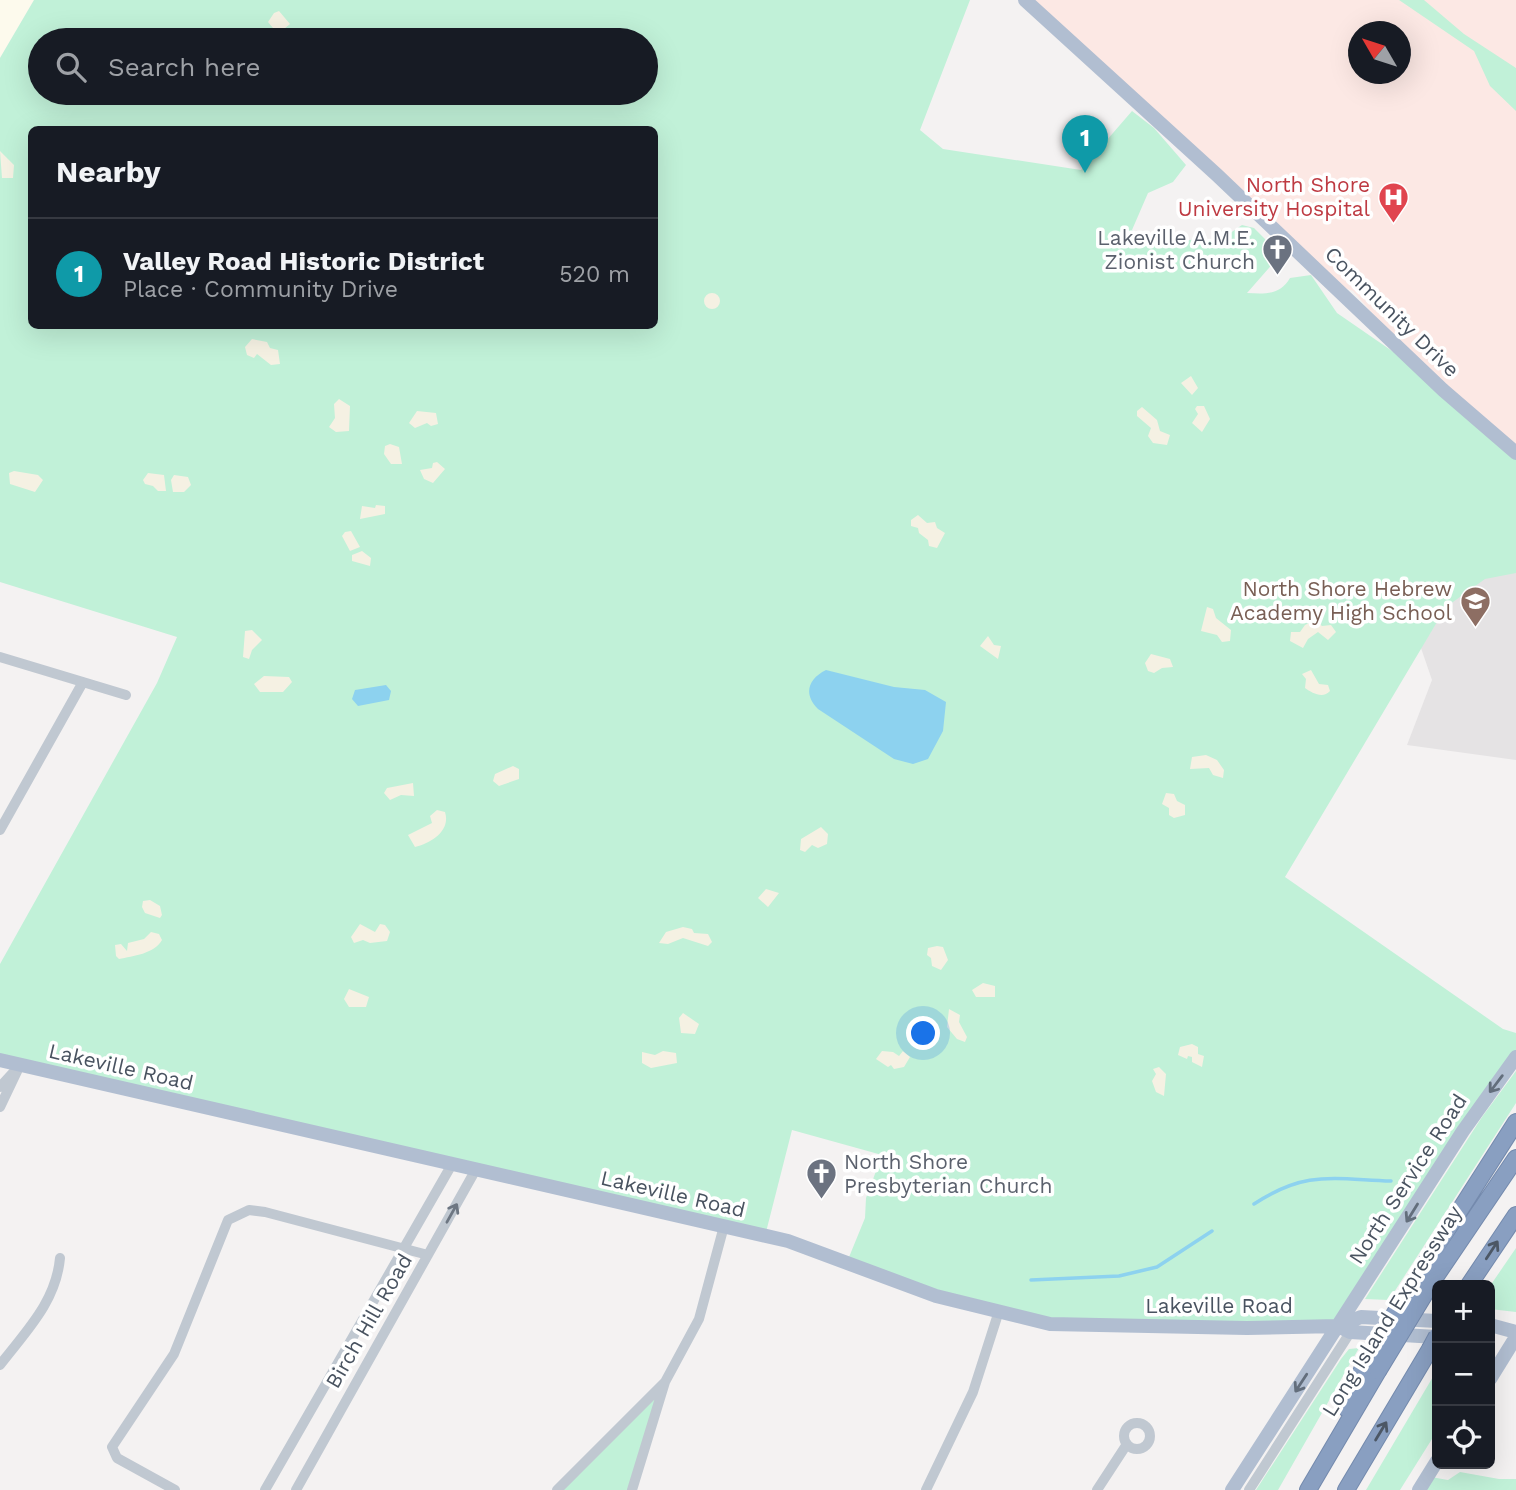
<!DOCTYPE html>
<meta charset="utf-8">
<style>
:root{--surface:#171b24;--page:#242831;--text:#f1f3f6;--muted:#9ea1a6;--line:#363941;--accent:#155feb}
body{margin:0;font-family:"Work Sans",sans-serif;background:var(--page);color:var(--text)}
.controls{position:absolute;right:21px;bottom:21px;display:grid;overflow:hidden;border-radius:10px;box-shadow:0 7px 28px #0002}
.controls button{width:63px;height:63px;display:grid;place-items:center;padding:0;border:0;border-bottom:2px solid var(--line);background:var(--surface);color:var(--text);font:35px sans-serif}
.compass{position:absolute;left:1348px;top:21px;width:63px;height:63px;border-radius:50%;background:var(--surface);box-shadow:0 7px 28px #0002;rotate:309deg}
.you{position:absolute;left:924px;top:1034px;width:24px;height:24px;margin:-18px;border:5px solid #fff;border-radius:50%;background:#1a73e8;box-shadow:0 0 0 10px #1a73e833}
.badge{display:grid;place-items:center;width:46px;height:46px;border-radius:50%;background:var(--accent);color:#fff;font-size:23px;font-weight:700}
.pin{position:absolute;translate:-50% -58px;filter:drop-shadow(0 2px 4px #0008)}
.pin::after{content:'';position:absolute;top:37px;width:24px;height:21px;background:inherit;clip-path:polygon(0 0,100% 0,50% 100%)}
.list{margin:0;padding:0;list-style:none}
h2{display:flex;justify-content:space-between;align-items:center;height:91px;margin:0;padding:0 28px;font-size:30px}
h2 small{font-size:23px;font-weight:400;color:var(--muted)}
.list li{display:grid;grid-template-columns:46px 1fr auto;gap:21px;align-items:center;box-sizing:border-box;height:112px;padding:0 28px;border-top:2px solid var(--line)}
.list b{display:block;font-size:26px;white-space:nowrap}
.list p{margin:0;font-size:23px;white-space:nowrap;color:var(--muted)}
.list em{font-size:23px;font-style:normal;color:var(--muted)}
.icon{flex:none;width:38px;height:38px;fill:none;stroke:currentColor;stroke-width:2;stroke-linecap:round;stroke-linejoin:round}
.map{position:relative;flex:none;width:1516px;height:1490px;overflow:hidden}
.search{position:absolute;background:var(--surface);box-shadow:0 7px 28px #0002;left:28px;top:28px;width:630px;height:77px;display:flex;align-items:center;gap:18px;box-sizing:border-box;padding:0 24px;border-radius:38px;color:var(--muted);font-size:26px}
.panel{position:absolute;background:var(--surface);box-shadow:0 7px 28px #0002;left:28px;top:126px;width:630px;height:203px;border-radius:10px}
.map>svg:first-child{display:block}
.commercial{fill:#fdfaed}
.education{fill:#e5e3e4}
.medical{fill:#fce8e4;fill-rule:evenodd}
.green{fill:#c1f1d8;fill-rule:evenodd}
.sand{fill:#f5f1e3}
.water{fill:#8dd2ef}
.lines{fill:none;stroke-linecap:round;stroke-linejoin:round}
.stream{stroke:#8dd2ef;stroke-width:3.5}
.highway-casing{stroke:#748aad;stroke-width:18}
.minor{stroke:#c0c8d1;stroke-width:10}
.major{stroke:#b1bed1;stroke-width:14}
.highway{stroke:#899fc1;stroke-width:16}
.highway-bridge-casing{stroke:#748aad;stroke-width:18;stroke-linecap:butt}
.highway-bridge{stroke:#899fc1;stroke-width:16}
.oneway{stroke:#636e7c}
.oneway2{stroke:#6d7682}
.oneway3{stroke:#4c5765}
.labels{text-anchor:middle;stroke-width:7;stroke-linejoin:round;paint-order:stroke}
.health-label{font-size:21px;fill:#be3a42;stroke:#fff;text-anchor:end}
.worship-label{font-size:21px;fill:#5b616d;stroke:#fff;text-anchor:end}
.street-label{font-size:21px;fill:#495360;stroke:#fff}
.education-label{font-size:21px;fill:#785e54;stroke:#fff;text-anchor:end}
</style>
<div class="map">
<svg width="1516" height="1490" viewBox="0 0 1516 1490">
<rect width="100%" height="100%" fill="#f4f2f2"/>
<path class="commercial" d="M0,0H34L0,58Z"/>
<path class="education" d="M1516,491V760L1407,745L1432,680L1421,648Z"/>
<path class="medical" d="M1024,0H1516V453L1424,373L1353,291L1331,283ZM1358,32H1400V74H1358Z"/>
<path class="green" d="M34,0H970L920,130L943,149L1081,170L1132,111L1154,128L1186,165L1173,182L1148,193L1132,230L1147,241L1167,245L1199,238L1217,242L1242,225L1254,228L1266,240L1267,254L1275,261L1247,293C1266,294 1280,295 1290,278L1311,275L1337,313L1424,373L1516,453V573L1485,579L1446,607L1285,877L1503,1029L1516,1033V1057L1338,1326L1050,1324L847,1262L865,1218L866,1198L882,1155L792,1130L765,1236L0,1059V964L157,683L177,637L0,582V58ZM40,40H646V93H40ZM32,130H654V326H32Z
M1399,0H1424L1464,34L1516,68V111L1490,86L1474,51Z
M1516,1071V1103L1389,1300L1365,1299L1482,1117Z
M1516,1248V1312L1490,1309V1286Z
M1359,1348L1278,1490H1256L1341,1359L1349,1349Z
M1437,1370V1431L1400,1490H1366Z
M665,1382L632,1490H557Z
M1460,1472L1499,1479H1516V1490H1422L1431,1477L1448,1480Z"/>
<path class="sand" d="M279,11L290,24L278,34L268,22L274,13Z
M0,151L14,165L13,178H2Z
M704 301a8 8 0 1 1 16 0a8 8 0 1 1-16 0Z
M252,339L267,342L270,348L278,350L280,364L271,365L257,354L254,358L247,355L245,347Z
M1191,376L1198,388L1192,395L1181,383Z
M339,399L350,406L349,431L336,432L329,427L335,418L334,404Z
M1197,406H1204L1210,419L1202,432L1192,423L1198,414L1195,409Z
M1142,407L1157,420L1160,431L1170,435L1167,445L1153,443L1148,436L1151,428L1137,416V411Z
M417,411L436,413L438,424L431,426L427,423L415,428L409,423Z
M390,444L399,447L402,464H391L384,454L385,446Z
M437,462L445,469L433,483L424,479L420,470L432,468L433,463Z
M14,471L38,475L43,480L35,492L10,484L9,473Z
M148,473L164,475L166,491H158L153,486L145,484L143,480Z
M174,475L188,477L191,485L184,492H173L171,480Z
M376,505L385,506V514L360,519L362,506L375,508Z
M918,515L927,523L935,522L937,528L945,533L937,548L929,546L928,540L919,533L918,528L911,526V520Z
M351,531L360,547L350,551L342,536L345,532Z
M362,551L371,558L370,566L352,561V555Z
M1207,607L1213,609L1216,618L1231,630L1230,641L1222,642L1217,635L1201,631Z
M1315,620L1322,626L1331,625L1336,632L1328,640L1318,632L1308,639L1303,648L1290,641L1291,632H1300L1305,625Z
M252,630L262,640L252,650L249,659L243,657L245,631Z
M988,636L994,645L1001,646L998,659L980,646Z
M1151,654L1170,659L1173,667L1162,668L1154,673L1148,671L1145,663Z
M1311,670L1319,684L1328,685L1330,691C1323,699 1312,693 1305,688L1306,679L1302,674Z
M264,676L289,677L292,682L283,692H260L254,684Z
M1206,755L1217,760L1224,770L1223,778L1213,775L1209,768L1190,769L1192,757Z
M513,766L519,769V779L499,786L493,781L495,774Z
M413,783L414,796L401,795L390,800L384,793L387,788Z
M1166,793L1174,794L1177,801L1185,805V815L1174,818L1169,815V808L1162,804Z
M437,810L445,812C451,831 431,843 415,847L408,835L432,823L430,816Z
M821,827L828,834L827,844L818,848L812,845L805,852L800,850L801,839Z
M766,889L779,893L768,907L758,898Z
M150,900L160,906L162,915L160,918L145,913L142,907L143,901Z
M360,924L375,932L380,924L385,925L390,932L387,941L370,943L363,940L354,943L351,937Z
M683,927L692,929L694,933L708,934L712,942L708,946L683,938L668,944L659,943L666,932Z
M151,932L159,934L162,940C154,954 133,956 119,959L116,956L115,945L121,944L127,951L128,943L144,939Z
M937,946L943,947L948,960L941,970L932,966L931,958L927,955L928,948Z
M983,983L995,986V997H976L972,990Z
M349,989L369,997L366,1007H349L344,999Z
M949,1009L960,1015L959,1022L967,1037L965,1042L957,1039L947,1027Z
M683,1013L699,1024L695,1034L681,1033L679,1018Z
M1192,1044L1198,1047V1054L1204,1056L1202,1067L1192,1062V1057L1188,1056L1187,1059L1178,1055L1180,1047Z
M663,1051L676,1053L677,1063L651,1068L642,1063V1052L655,1055Z
M882,1051L893,1052L899,1056L903,1051L910,1057L904,1067L894,1069L891,1065L888,1067L876,1059Z
M1159,1067L1166,1074L1164,1096L1156,1092L1152,1081L1156,1074L1153,1069Z"/>
<path class="water" d="M826,670L894,687L925,690L946,702L943,731L928,759L913,764L894,759L818,709C803,694 808,679 826,670Z
M386,685L391,691L389,700L358,706L352,699L355,690Z"/>
<g class="lines">
<path class="stream" d="M1254,1204C1306,1170 1332,1179 1391,1181
M1031,1280L1119,1276L1157,1267L1212,1231"/>
<defs>
<path id="highway" d="M1419,1274L1516,1122
M1432,1282L1516,1158
M1469,1285L1516,1215
M1347,1409L1365,1362
M1308,1490L1378,1371
M1346,1490L1430,1349"/>
</defs>
<use href="#highway" class="highway-casing"/>
<path class="minor" d="M0,657L126,695
M0,830L83,682
M0,1087L20,1065L0,1107
M0,1365C26,1331 56,1302 60,1258
M665,1382L699,1319L724,1226
M1124 1436a13 13 0 1 1 26 0a13 13 0 1 1-26 0Z
M175,1490L117,1458L112,1447L174,1354L228,1220L249,1210L265,1212L428,1255
M265,1490L451,1166
M296,1490L475,1171
M557,1490L665,1382L632,1490
M926,1490L973,1392L998,1314
M1097,1490L1127,1444
M1249,1490L1353,1328"/>
<path class="major" d="M1025,0L1217,175L1443,390L1516,453
M0,1060L788,1241L936,1296L1050,1324L1247,1328L1338,1326L1361,1317L1437,1321
M1490,1325L1516,1332
M1338,1326L1350,1332L1437,1337
M1490,1379L1516,1337
M1232,1490L1463,1131L1516,1057
M1419,1490L1437,1461"/>
<use href="#highway" class="highway"/>
<defs>
<path id="highway-bridge" d="M1430,1349L1437,1336
M1365,1362L1419,1274
M1378,1371L1432,1282"/>
</defs>
<use href="#highway-bridge" class="highway-bridge-casing"/>
<use href="#highway-bridge" class="highway-bridge"/>
</g>
<defs><path id="oneway-shaft" d="M-6 0H5M1.5-3L5.5 0L1.5 3" fill="none" stroke-width="1.6" stroke-linecap="round" stroke-linejoin="round" transform="scale(1.75)"/></defs>
<g class="oneway">
<use href="#oneway-shaft" transform="translate(1496 1084) rotate(127)"/>
<use href="#oneway-shaft" transform="translate(1412 1213) rotate(122)"/>
<use href="#oneway-shaft" transform="translate(1301 1383) rotate(123)"/>
</g>
<use class="oneway2" href="#oneway-shaft" transform="translate(452 1213) rotate(-61)"/>
<g class="oneway3">
<use href="#oneway-shaft" transform="translate(1492 1250) rotate(-57)"/>
<use href="#oneway-shaft" transform="translate(1381 1431) rotate(-59)"/>
</g>
<defs>
<symbol id="hospital-pin" viewBox="-11 -11 22 30"><path d="M0 17L-7.5 6A9.5 9.5 0 1 1 7.5 6Z" fill="#e0444e" stroke="#fff"/><path d="M-5-5h3v3.5h4V-5h3V5h-3V1.5h-4V5h-3Z" fill="#fff"/></symbol>
<symbol id="church-pin" viewBox="-11 -11 22 30"><path d="M0 17L-7.5 6A9.5 9.5 0 1 1 7.5 6Z" fill="#6b7280" stroke="#fff"/><path d="M-1.2-6h2.4v3.5h3.3v2.4h-3.3V6h-2.4V-.1h-3.3v-2.4h3.3Z" fill="#fff"/></symbol>
<symbol id="school-pin" viewBox="-11 -11 22 30"><path d="M0 17L-7.5 6A9.5 9.5 0 1 1 7.5 6Z" fill="#8d6e63" stroke="#fff"/><path d="M0-5L7-2L0 1L-7-2ZM-4 1L0 2.5L4 1V4Q0 6-4 4Z" fill="#fff"/></symbol>
</defs>
<g fill-rule="evenodd">
<use href="#hospital-pin" x="1376" y="180" width="35" height="47"/>
<use href="#church-pin" x="1260" y="232" width="35" height="47"/>
<use href="#school-pin" x="1458" y="584" width="35" height="47"/>
<use href="#church-pin" x="804" y="1156" width="35" height="47"/>
</g>
<g class="labels">
<g class="health-label">
<text x="1370" y="192">North Shore<tspan x="1370" dy="24">University Hospital</tspan></text>
</g>
<g class="worship-label">
<text x="1255" y="245">Lakeville A.M.E.<tspan x="1255" dy="24">Zionist Church</tspan></text>
<text x="844" y="1169" text-anchor="start">North Shore<tspan x="844" dy="24">Presbyterian Church</tspan></text>
</g>
<g class="street-label">
<text transform="translate(1392 312) rotate(44)" y="7">Community Drive</text>
<text transform="translate(121 1067) rotate(13)" y="7">Lakeville Road</text>
<text transform="translate(1408 1179) rotate(-57)" y="7">North Service Road</text>
<text transform="translate(673 1194) rotate(13)" y="7">Lakeville Road</text>
<text x="1219" y="1313">Lakeville Road</text>
<text transform="translate(1392 1311) rotate(-58)" y="7">Long Island Expressway</text>
<text transform="translate(369 1321) rotate(-60)" y="7">Birch Hill Road</text>
</g>
<g class="education-label">
<text x="1452" y="596">North Shore Hebrew<tspan x="1452" dy="24">Academy High School</tspan></text>
</g>
</g>
</svg>
<div class="controls">
<button>+</button>
<button>−</button>
<button><svg class="icon" aria-label="locate" viewBox="0 0 24 24"><circle cx="12" cy="12" r="6"/><path d="M12 2v4M12 18v4M2 12h4M18 12h4"/></svg></button>
</div>
<svg class="compass" viewBox="-18 -18 36 36"><path d="M0-13l5 13h-10z" fill="#e53935"/><path d="M0 13l5-13h-10z" fill="#9ea1a6"/></svg>
<div class="you"></div>
<div class="pin badge" style="left:1085px;top:173px;background:#0f9aa8">1</div>
<div class="search"><svg class="icon" aria-label="search" viewBox="0 0 24 24"><circle cx="10" cy="10" r="6"/><path d="M15 15l6 6"/></svg>Search here</div>
<section class="panel">
<h2>Nearby<small></small></h2>
<ul class="list">
<li><span class="badge" style="background:#0f9aa8">1</span><div><b>Valley Road Historic District</b><p>Place · Community Drive</p></div><em>520 m</em></li>
</ul>
</section>
</div>
